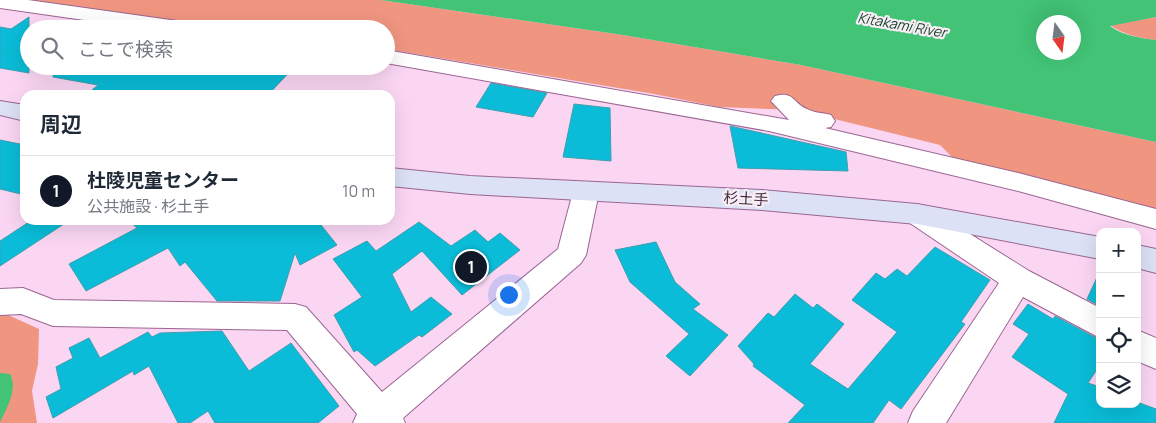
<!DOCTYPE html>
<html lang="ja">
<meta charset="utf-8">
<style>
:root{--surface:#fff;--page:#f6f6f7;--text:#1f2937;--muted:#747a83;--line:#e0e1e3;--accent:#111827}
body{margin:0;font-family:Manrope,"Noto Sans JP",sans-serif;background:var(--page);color:var(--text)}
.controls{position:absolute;right:15px;bottom:15px;display:grid;overflow:hidden;border-radius:10px;box-shadow:0 5px 20px #0002}
.controls button{width:45px;height:45px;display:grid;place-items:center;padding:0;border:0;border-bottom:1px solid var(--line);background:var(--surface);color:var(--text);font:25px sans-serif}
.compass{position:absolute;left:1036px;top:15px;width:45px;height:45px;border-radius:50%;background:var(--surface);box-shadow:0 5px 20px #0002;rotate:166deg}
.you{position:absolute;left:508px;top:294px;width:18px;height:18px;margin:-12px;border:4px solid #fff;border-radius:50%;background:#1a73e8;box-shadow:0 0 0 8px #1a73e833}
.badge{display:grid;place-items:center;width:32px;height:32px;border-radius:50%;background:var(--accent);color:#fff;font-size:16px;font-weight:700}
.pin{position:absolute;translate:-50% -50%;border:2px solid #fff;box-shadow:0 1px 5px #0006}
.list{margin:0;padding:0;list-style:none}
h2{display:flex;justify-content:space-between;align-items:center;height:65px;margin:0;padding:0 20px;font-size:21px}
h2 small{font-size:16px;font-weight:400;color:var(--muted)}
.list li{display:grid;grid-template-columns:32px 1fr auto;gap:15px;align-items:center;box-sizing:border-box;height:70px;padding:0 20px;border-top:1px solid var(--line)}
.list b{display:block;font-size:19px;white-space:nowrap}
.list p{margin:0;font-size:16px;white-space:nowrap;color:var(--muted)}
.list em{font-size:16px;font-style:normal;color:var(--muted)}
.icon{flex:none;width:28px;height:28px;fill:none;stroke:currentColor;stroke-width:2;stroke-linecap:round;stroke-linejoin:round}
.map{position:relative;flex:none;width:1156px;height:423px;overflow:hidden}
.search{position:absolute;background:var(--surface);box-shadow:0 5px 20px #0002;left:20px;top:20px;width:375px;height:55px;display:flex;align-items:center;gap:12px;box-sizing:border-box;padding:0 18px;border-radius:28px;color:var(--muted);font-size:19px}
.panel{position:absolute;background:var(--surface);box-shadow:0 5px 20px #0002;left:20px;top:90px;width:375px;height:135px;border-radius:15px}
.map>svg:first-child{display:block}
.green{fill:#ef9580}
.water{fill:#42c376;fill-rule:evenodd}
.building{fill:#0abcd7;stroke:#419daf}
.lines{fill:none;stroke-linecap:round;stroke-linejoin:round}
.street-casing{stroke:#9b6692;stroke-width:2}
.secondary-casing{stroke:#9b6692;stroke-width:2}
.street{fill:#fff;fill-rule:evenodd}
.secondary{fill:#dce1f6;fill-rule:evenodd}
.labels{text-anchor:middle;stroke-width:4.5;stroke-linejoin:round;paint-order:stroke}
.far-water-label{font-size:14px;font-style:italic;fill:#0b3f21;stroke:#f8ecf5}
.street-label{font-size:15px;fill:#412b3d;stroke:#f8ecf5}
</style>
<div class="map">
<svg width="1156" height="423" viewBox="0 0 1156 423">
<rect width="100%" height="100%" fill="#fad6f3"/>
<path class="green" d="M26,0H381L623,35L801,65L1156,142V212L953,158L940,145L798,110L719,107L654,94L386,49V29H240Z
M1156,17V40C1139,38 1124,35 1110,25Z
M0,314H6L39,329L38,364L32,391L37,423H0Z"/>
<path class="water" d="M381,0H1156V17L1110,26C1124,36 1140,38 1156,40V142L801,65L623,35ZM1074,22V52H1044V22Z
M0,373L10,374C18,389 7,408 0,422Z"/>
<path class="building" d="M29,17V73L0,68V27L11,29Z
M54,66H295L268,95H86L98,85L53,77Z
M491,83L547,93L533,117L476,107Z
M574,104L610,108L611,161L563,157Z
M730,126L846,152L848,171L738,168Z
M0,140L25,145V195L0,189Z
M32,220H70L0,266V241Z
M128,220H317L337,245L300,265L295,253L280,301H217L185,262L180,266L168,248L86,291L69,264L137,228Z
M419,222L451,246L475,230L488,242L500,233L520,250L462,295L422,251L392,274L411,312L431,297L452,314L422,337L419,335L375,366L357,350L354,352L334,315L362,297L333,259L367,241L376,251Z
M656,242L675,282L700,304L693,309L728,335L690,376L666,356L689,334L630,282L615,250Z
M935,247L990,280L961,322L965,324L901,409L889,400L873,423H788L805,405L753,366L754,364L738,346L768,313L774,317L795,294L813,308L817,304L844,324L810,364L848,389L897,332L852,300L876,273L885,279L897,269L907,276Z
M1099,273H1100V306L1087,299Z
M1028,304L1053,319L1055,316L1100,340V365L1088,383L1100,387V404H1137V402L1156,409V423H1054L1068,394L1012,357L1029,334L1013,324Z
M222,331L249,371L291,343L339,406L318,423H215L208,411L190,423H178L149,366L134,375L133,371L53,418L46,397L61,389L56,367L73,358L69,348L89,338L100,358L148,332L152,337L160,333Z"/>
<g class="lines">
<defs>
<path id="street" d="M0,0H28L192,23L199,25L202,29H147L0,8Z
M386,50L789,120L771,101L775,96C795,91 792,103 807,109C814,113 824,113 831,115L835,121L831,127L825,128L1022,174L1156,209V229L1022,192L769,131L386,63Z
M586,182L595,185L599,192L586,255L581,263L403,418L405,423H353L357,414L287,330L53,326L21,314L0,315V289L23,288L54,300L295,304L306,307L382,392L558,249L573,192L577,185Z
M917,204L927,207L1029,271L1100,308V338L1023,297L946,423H908L913,411L999,283L907,221L903,214L907,207Z
M1137,330L1156,338V369L1137,361Z"/>
<path id="secondary" d="M0,101L25,105V121L0,115Z
M390,168L470,176L762,190L917,204L1100,237V259L917,224L762,210L470,194L390,186Z
M1137,245L1156,249V273L1137,268Z"/>
</defs>
<use href="#street" class="street-casing"/>
<use href="#secondary" class="secondary-casing"/>
<use href="#street" class="street"/>
<use href="#secondary" class="secondary"/>
</g>
<g class="labels">
<g class="far-water-label">
<text transform="translate(902 25) rotate(10)" y="5">Kitakami River</text>
</g>
<g class="street-label">
<text transform="translate(746 199) rotate(3)" y="5">杉土手</text>
</g>
</g>
</svg>
<div class="controls">
<button>+</button>
<button>−</button>
<button><svg class="icon" aria-label="locate" viewBox="0 0 24 24"><circle cx="12" cy="12" r="6"/><path d="M12 2v4M12 18v4M2 12h4M18 12h4"/></svg></button>
<button><svg class="icon" aria-label="layers" viewBox="0 0 24 24"><path d="M12 4l9 5-9 5-9-5zM3 14l9 5 9-5"/></svg></button>
</div>
<svg class="compass" viewBox="-18 -18 36 36"><path d="M0-13l5 13h-10z" fill="#e53935"/><path d="M0 13l5-13h-10z" fill="#747a83"/></svg>
<div class="you"></div>
<div class="pin badge" style="left:471px;top:267px">1</div>
<div class="search"><svg class="icon" aria-label="search" viewBox="0 0 24 24"><circle cx="10" cy="10" r="6"/><path d="M15 15l6 6"/></svg>ここで検索</div>
<section class="panel">
<h2>周辺<small></small></h2>
<ul class="list">
<li><span class="badge">1</span><div><b>杜陵児童センター</b><p>公共施設 · 杉土手</p></div><em>10 m</em></li>
</ul>
</section>
</div>
